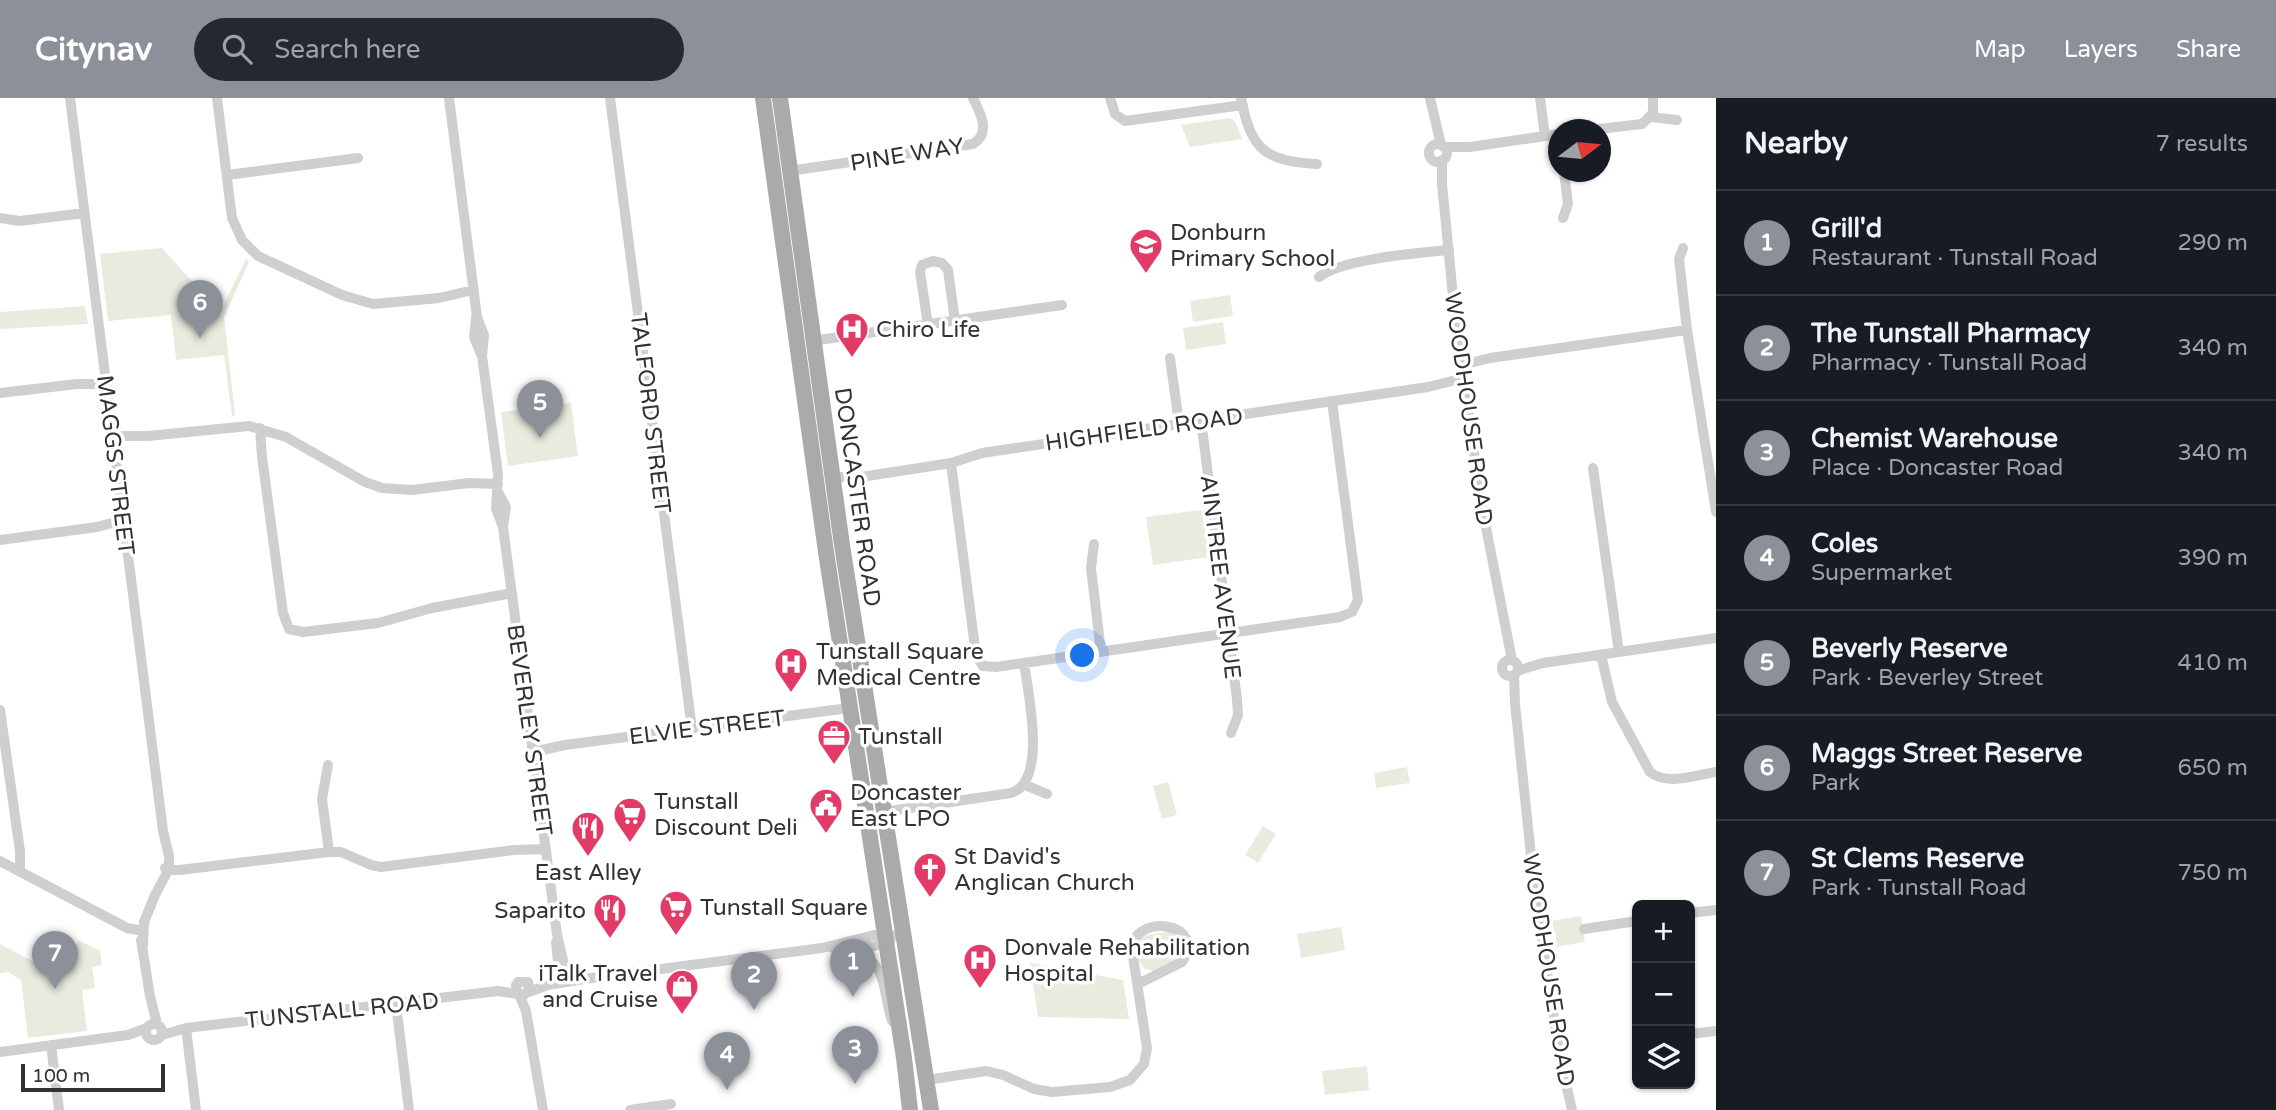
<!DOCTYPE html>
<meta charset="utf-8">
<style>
:root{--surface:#171b24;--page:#242831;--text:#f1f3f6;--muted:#9ea1a6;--line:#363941;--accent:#8c9099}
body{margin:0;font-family:"Varela Round",sans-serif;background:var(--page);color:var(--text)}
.controls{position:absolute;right:21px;bottom:21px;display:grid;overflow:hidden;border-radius:10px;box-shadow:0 2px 5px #0004}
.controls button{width:63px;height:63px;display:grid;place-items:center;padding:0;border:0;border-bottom:2px solid var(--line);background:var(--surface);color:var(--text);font:35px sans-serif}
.compass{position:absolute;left:1548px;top:21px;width:63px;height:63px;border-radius:50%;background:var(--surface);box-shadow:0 2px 5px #0004;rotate:74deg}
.scale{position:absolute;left:21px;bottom:18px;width:144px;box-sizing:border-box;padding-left:7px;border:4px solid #323232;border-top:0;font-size:19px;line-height:24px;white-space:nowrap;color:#323232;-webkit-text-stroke:5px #fff;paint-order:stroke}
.you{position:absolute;left:1083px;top:558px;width:24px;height:24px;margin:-18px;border:5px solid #fff;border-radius:50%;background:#1a73e8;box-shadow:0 0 0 10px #1a73e833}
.badge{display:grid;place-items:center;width:46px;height:46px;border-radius:50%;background:var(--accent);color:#fff;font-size:23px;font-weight:700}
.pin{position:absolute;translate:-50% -58px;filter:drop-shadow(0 2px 4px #0008)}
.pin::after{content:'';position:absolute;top:37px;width:24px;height:21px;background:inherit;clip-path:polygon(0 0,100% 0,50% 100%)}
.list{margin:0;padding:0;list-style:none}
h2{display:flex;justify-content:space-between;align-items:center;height:91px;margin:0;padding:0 28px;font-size:30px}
h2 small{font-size:23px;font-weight:400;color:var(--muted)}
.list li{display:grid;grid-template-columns:46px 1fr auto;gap:21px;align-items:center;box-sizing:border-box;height:105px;padding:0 28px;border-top:2px solid var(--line)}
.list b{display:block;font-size:26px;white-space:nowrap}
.list p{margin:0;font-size:23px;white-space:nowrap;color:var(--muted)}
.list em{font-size:23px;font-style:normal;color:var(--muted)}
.icon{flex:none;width:38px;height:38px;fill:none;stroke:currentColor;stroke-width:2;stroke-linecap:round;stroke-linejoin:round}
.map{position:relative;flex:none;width:1716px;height:1012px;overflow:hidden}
header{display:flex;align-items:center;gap:42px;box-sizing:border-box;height:98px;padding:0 35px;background:var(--accent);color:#fff}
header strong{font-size:33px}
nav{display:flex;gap:38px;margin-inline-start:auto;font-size:24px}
.search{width:490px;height:63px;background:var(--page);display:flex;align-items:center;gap:18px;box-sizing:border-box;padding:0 24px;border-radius:38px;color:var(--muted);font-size:26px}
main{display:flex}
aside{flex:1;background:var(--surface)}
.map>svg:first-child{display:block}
.green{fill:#e8ebde}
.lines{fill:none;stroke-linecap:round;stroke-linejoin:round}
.minor{stroke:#cfcfcf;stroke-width:10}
.primary{stroke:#aaa;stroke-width:16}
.labels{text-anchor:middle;stroke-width:7;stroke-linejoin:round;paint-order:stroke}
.street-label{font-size:23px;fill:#323232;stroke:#fff}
.poi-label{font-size:23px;fill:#323232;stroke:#fff;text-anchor:start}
</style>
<header>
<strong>Citynav</strong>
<div class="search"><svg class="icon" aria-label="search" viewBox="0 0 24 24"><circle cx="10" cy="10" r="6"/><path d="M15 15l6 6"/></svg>Search here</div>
<nav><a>Map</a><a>Layers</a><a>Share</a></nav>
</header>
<main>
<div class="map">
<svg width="1716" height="1012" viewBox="0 0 1716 1012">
<rect width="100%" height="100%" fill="#fff"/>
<path class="green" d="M1230,20L1235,23L1242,41L1190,49L1181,27Z
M162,150L220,214L246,161L249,164L224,219L235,317L232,318L224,257L176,262L171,217L108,223L100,156Z
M1230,197L1233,218L1193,224L1190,203Z
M85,208L88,226L0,231V214Z
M1223,224L1226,246L1186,252L1183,230Z
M571,305L578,358L508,368L501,314Z
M1202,412L1209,459L1153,467L1146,419Z
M1407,669L1410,685L1376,690L1374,675Z
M1168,684L1177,717L1162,721L1153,688Z
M1263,728L1276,736L1258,765L1245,757Z
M1581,818L1585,844L1555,849L1556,837L1551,823Z
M1341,829L1345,852L1301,860L1297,836Z
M1168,834C1184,836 1183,849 1178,862L1155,873L1145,871C1140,866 1138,862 1138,855C1136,835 1153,836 1168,834Z
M78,842L100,853L102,867L92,869L95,890L82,892L87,933L28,940L21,882L8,874L0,875V846L61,878Z
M1030,865L1123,882L1129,921L1038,919Z
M1367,968L1369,992L1325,997L1322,973Z"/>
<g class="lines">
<path class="minor" d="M70,0L163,733L169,758V771L155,797L144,824L143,847
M217,0L232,120L242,142L258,158L342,197L373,206L439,200L473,192
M449,0L477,219L484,237L482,258L498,376L496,411L503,429L557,836L568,884
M610,0L692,631
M1110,0L1115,16L1125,23L1243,7
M1241,0C1251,52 1265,63 1317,66
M1430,0L1441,47
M1540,0L1545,38
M1651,19L1677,22
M1590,32L1642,26L1653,15V0
M1429 55a9 9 0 1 1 18 0a9 9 0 1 1-18 0Z
M1443,49H1470L1559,36
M1442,62V86L1455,219L1481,404L1512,562
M789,73L973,46C991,35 981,16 973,0
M227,77L358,60
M0,120L19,123L85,115
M1563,120L1568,106L1564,74
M1683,150L1679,161L1687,232L1716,414
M1319,179C1342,161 1417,155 1449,152
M476,220L474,239L481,256
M928,227L920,174L922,167L933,163L942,165L948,172L955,223
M812,243L1062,207
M1170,260L1179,325
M1462,267L1490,260L1687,232
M0,295L77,286H105
M1201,322L1237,601L1238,617L1231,635
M260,330L262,359L283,515L289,531L303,534L378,525L432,510L512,495
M112,338H148L249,328L286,339L365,384L382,390L412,392L469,385L498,386
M951,365L976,557L983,568L996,569L1340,519L1352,514L1358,502L1332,303
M1593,370L1619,554
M832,379H861L951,365L982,355L1428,289L1464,280
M498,394L506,409L503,428
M0,442L97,429L123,422
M1094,446L1091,470L1101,554
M1601,557L1612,604L1650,674C1667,688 1696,677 1716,674
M1502 570a8 8 0 1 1 16 0a8 8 0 1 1-16 0Z
M1517,573L1543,565L1716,540
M1514,577L1515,606L1533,776L1559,955L1572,1012
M0,612L20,753V774
M533,654L565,647L849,610
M328,667L322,701L329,754
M1025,687L1047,696
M883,714L1011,695C1048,684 1028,594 1024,565
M0,763L127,830L143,833
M165,770L180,772L329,754H341L371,767L381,769L514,752L546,751
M1690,815L1716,812
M1584,831L1637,823
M141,842L150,898L157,926
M556,844L560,885
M833,850L874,848L890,843
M853,851C890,868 881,889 892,923
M529,894L548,887L584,881L822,850L874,837L904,838
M519,896L526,913L543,1012
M396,906L409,1012
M146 934a8 8 0 1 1 16 0a8 8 0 1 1-16 0Z
M186,930L196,1012
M1690,936L1716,933
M162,937L186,930L498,893L524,897L530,891L528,884H518L516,887L517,895
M51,947L59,1012
M0,954L128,937L147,930
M927,982L986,973L1003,977L1034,991L1052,994L1110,989L1130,982L1144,966L1147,950L1132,852C1133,814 1209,824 1182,864L1138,886
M630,1012L671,1006"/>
<path class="primary" d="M763,0L826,454L904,960L910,1012
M780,0L842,447L931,1012"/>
</g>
<defs>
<symbol id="school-pin" viewBox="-11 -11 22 30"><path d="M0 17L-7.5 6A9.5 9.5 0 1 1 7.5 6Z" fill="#e23b67" stroke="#fff"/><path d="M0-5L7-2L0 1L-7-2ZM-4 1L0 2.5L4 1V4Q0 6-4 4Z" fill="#fff"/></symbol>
<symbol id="hospital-pin" viewBox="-11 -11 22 30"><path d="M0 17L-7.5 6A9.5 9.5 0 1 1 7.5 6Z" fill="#e23b67" stroke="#fff"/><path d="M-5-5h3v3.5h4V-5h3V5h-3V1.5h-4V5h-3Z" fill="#fff"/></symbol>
<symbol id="office-pin" viewBox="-11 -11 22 30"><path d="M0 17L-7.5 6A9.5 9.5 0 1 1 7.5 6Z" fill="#e23b67" stroke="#fff"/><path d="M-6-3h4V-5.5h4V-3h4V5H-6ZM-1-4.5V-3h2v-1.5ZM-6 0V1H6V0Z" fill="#fff"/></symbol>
<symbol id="civic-pin" viewBox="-11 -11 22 30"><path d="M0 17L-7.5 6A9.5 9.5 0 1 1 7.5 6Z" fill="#e23b67" stroke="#fff"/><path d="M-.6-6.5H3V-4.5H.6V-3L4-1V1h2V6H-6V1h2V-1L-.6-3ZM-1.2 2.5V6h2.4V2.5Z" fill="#fff"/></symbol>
<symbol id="supermarket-pin" viewBox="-11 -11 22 30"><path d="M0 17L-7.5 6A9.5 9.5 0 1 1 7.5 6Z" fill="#e23b67" stroke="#fff"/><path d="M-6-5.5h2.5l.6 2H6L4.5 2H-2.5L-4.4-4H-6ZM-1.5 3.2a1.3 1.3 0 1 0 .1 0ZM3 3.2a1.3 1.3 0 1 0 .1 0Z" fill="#fff"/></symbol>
<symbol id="restaurant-pin" viewBox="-11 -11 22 30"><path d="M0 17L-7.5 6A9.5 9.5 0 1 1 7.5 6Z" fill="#e23b67" stroke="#fff"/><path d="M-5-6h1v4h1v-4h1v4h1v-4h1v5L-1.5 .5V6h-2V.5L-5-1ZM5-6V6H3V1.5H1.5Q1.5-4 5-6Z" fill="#fff"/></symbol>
<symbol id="church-pin" viewBox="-11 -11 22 30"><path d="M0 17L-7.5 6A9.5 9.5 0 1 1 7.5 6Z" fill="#e23b67" stroke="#fff"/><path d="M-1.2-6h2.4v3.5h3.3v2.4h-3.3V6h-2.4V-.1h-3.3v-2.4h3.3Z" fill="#fff"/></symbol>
<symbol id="shop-pin" viewBox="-11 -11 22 30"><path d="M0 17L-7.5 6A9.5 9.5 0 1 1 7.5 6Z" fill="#e23b67" stroke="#fff"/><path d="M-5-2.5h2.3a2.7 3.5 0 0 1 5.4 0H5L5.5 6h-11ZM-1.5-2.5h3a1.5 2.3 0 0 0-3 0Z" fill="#fff"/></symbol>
</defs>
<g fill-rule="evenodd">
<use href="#school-pin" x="1127" y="128" width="38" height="52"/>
<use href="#hospital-pin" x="833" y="212" width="38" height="52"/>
<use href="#hospital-pin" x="772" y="547" width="38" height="52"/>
<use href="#office-pin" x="815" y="619" width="38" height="52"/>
<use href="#civic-pin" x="807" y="688" width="38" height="52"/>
<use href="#supermarket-pin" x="611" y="697" width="38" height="52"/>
<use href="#restaurant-pin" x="569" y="711" width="38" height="52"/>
<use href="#church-pin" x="911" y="752" width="38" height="52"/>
<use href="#supermarket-pin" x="657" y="790" width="38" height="52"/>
<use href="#restaurant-pin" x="591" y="793" width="38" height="52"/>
<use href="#hospital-pin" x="961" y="843" width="38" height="52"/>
<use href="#shop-pin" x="663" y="869" width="38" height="52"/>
</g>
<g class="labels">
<g class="street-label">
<text transform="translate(907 56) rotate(-9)" y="8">PINE WAY</text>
<text transform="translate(1469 311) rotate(82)" y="8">WOODHOUSE ROAD</text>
<text transform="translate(651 315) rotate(83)" y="8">TALFORD STREET</text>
<text transform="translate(1144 331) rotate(-8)" y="8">HIGHFIELD ROAD</text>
<text transform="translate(116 367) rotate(83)" y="8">MAGGS STREET</text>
<text transform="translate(858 399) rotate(82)" y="8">DONCASTER ROAD</text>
<text transform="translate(1221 479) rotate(83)" y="8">AINTREE AVENUE</text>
<text transform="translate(707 629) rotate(-7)" y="8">ELVIE STREET</text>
<text transform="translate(530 632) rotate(82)" y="8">BEVERLEY STREET</text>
<text transform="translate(1549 872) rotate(81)" y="8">WOODHOUSE ROAD</text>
<text transform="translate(342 912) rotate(-6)" y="8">TUNSTALL ROAD</text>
</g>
<g class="poi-label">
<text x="1170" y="142">Donburn<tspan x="1170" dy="26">Primary School</tspan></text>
<text x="876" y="239">Chiro Life</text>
<text x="816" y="561">Tunstall Square<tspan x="816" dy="26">Medical Centre</tspan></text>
<text x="858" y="646">Tunstall</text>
<text x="850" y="702">Doncaster<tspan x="850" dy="26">East LPO</tspan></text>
<text x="654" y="711">Tunstall<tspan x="654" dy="26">Discount Deli</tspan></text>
<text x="954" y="766">St David's<tspan x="954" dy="26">Anglican Church</tspan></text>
<text x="588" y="782" text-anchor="middle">East Alley</text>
<text x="700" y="817">Tunstall Square</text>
<text x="586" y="820" text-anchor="end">Saparito</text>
<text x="1004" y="857">Donvale Rehabilitation<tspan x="1004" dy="26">Hospital</tspan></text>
<text x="658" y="883" text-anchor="end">iTalk Travel<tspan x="658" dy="26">and Cruise</tspan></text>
</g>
</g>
</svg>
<div class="controls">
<button>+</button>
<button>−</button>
<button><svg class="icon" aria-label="layers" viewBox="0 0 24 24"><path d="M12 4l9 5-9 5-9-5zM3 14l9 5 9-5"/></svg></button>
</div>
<svg class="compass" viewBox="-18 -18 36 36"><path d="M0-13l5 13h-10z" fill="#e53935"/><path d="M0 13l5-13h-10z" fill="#9ea1a6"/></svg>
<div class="scale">100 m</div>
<div class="you"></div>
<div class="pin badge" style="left:853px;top:899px">1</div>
<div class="pin badge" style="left:754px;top:912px">2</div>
<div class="pin badge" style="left:855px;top:986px">3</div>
<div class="pin badge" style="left:727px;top:992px">4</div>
<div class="pin badge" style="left:540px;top:340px">5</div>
<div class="pin badge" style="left:200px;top:240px">6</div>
<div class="pin badge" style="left:55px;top:891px">7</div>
</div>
<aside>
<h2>Nearby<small>7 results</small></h2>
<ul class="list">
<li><span class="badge">1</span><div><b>Grill'd</b><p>Restaurant · Tunstall Road</p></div><em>290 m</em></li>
<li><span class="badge">2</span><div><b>The Tunstall Pharmacy</b><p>Pharmacy · Tunstall Road</p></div><em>340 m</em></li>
<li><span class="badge">3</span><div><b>Chemist Warehouse</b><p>Place · Doncaster Road</p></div><em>340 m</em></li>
<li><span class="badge">4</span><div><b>Coles</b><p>Supermarket</p></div><em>390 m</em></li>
<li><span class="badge">5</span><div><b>Beverly Reserve</b><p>Park · Beverley Street</p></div><em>410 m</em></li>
<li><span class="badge">6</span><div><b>Maggs Street Reserve</b><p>Park</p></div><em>650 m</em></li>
<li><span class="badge">7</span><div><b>St Clems Reserve</b><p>Park · Tunstall Road</p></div><em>750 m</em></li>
</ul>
</aside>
</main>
